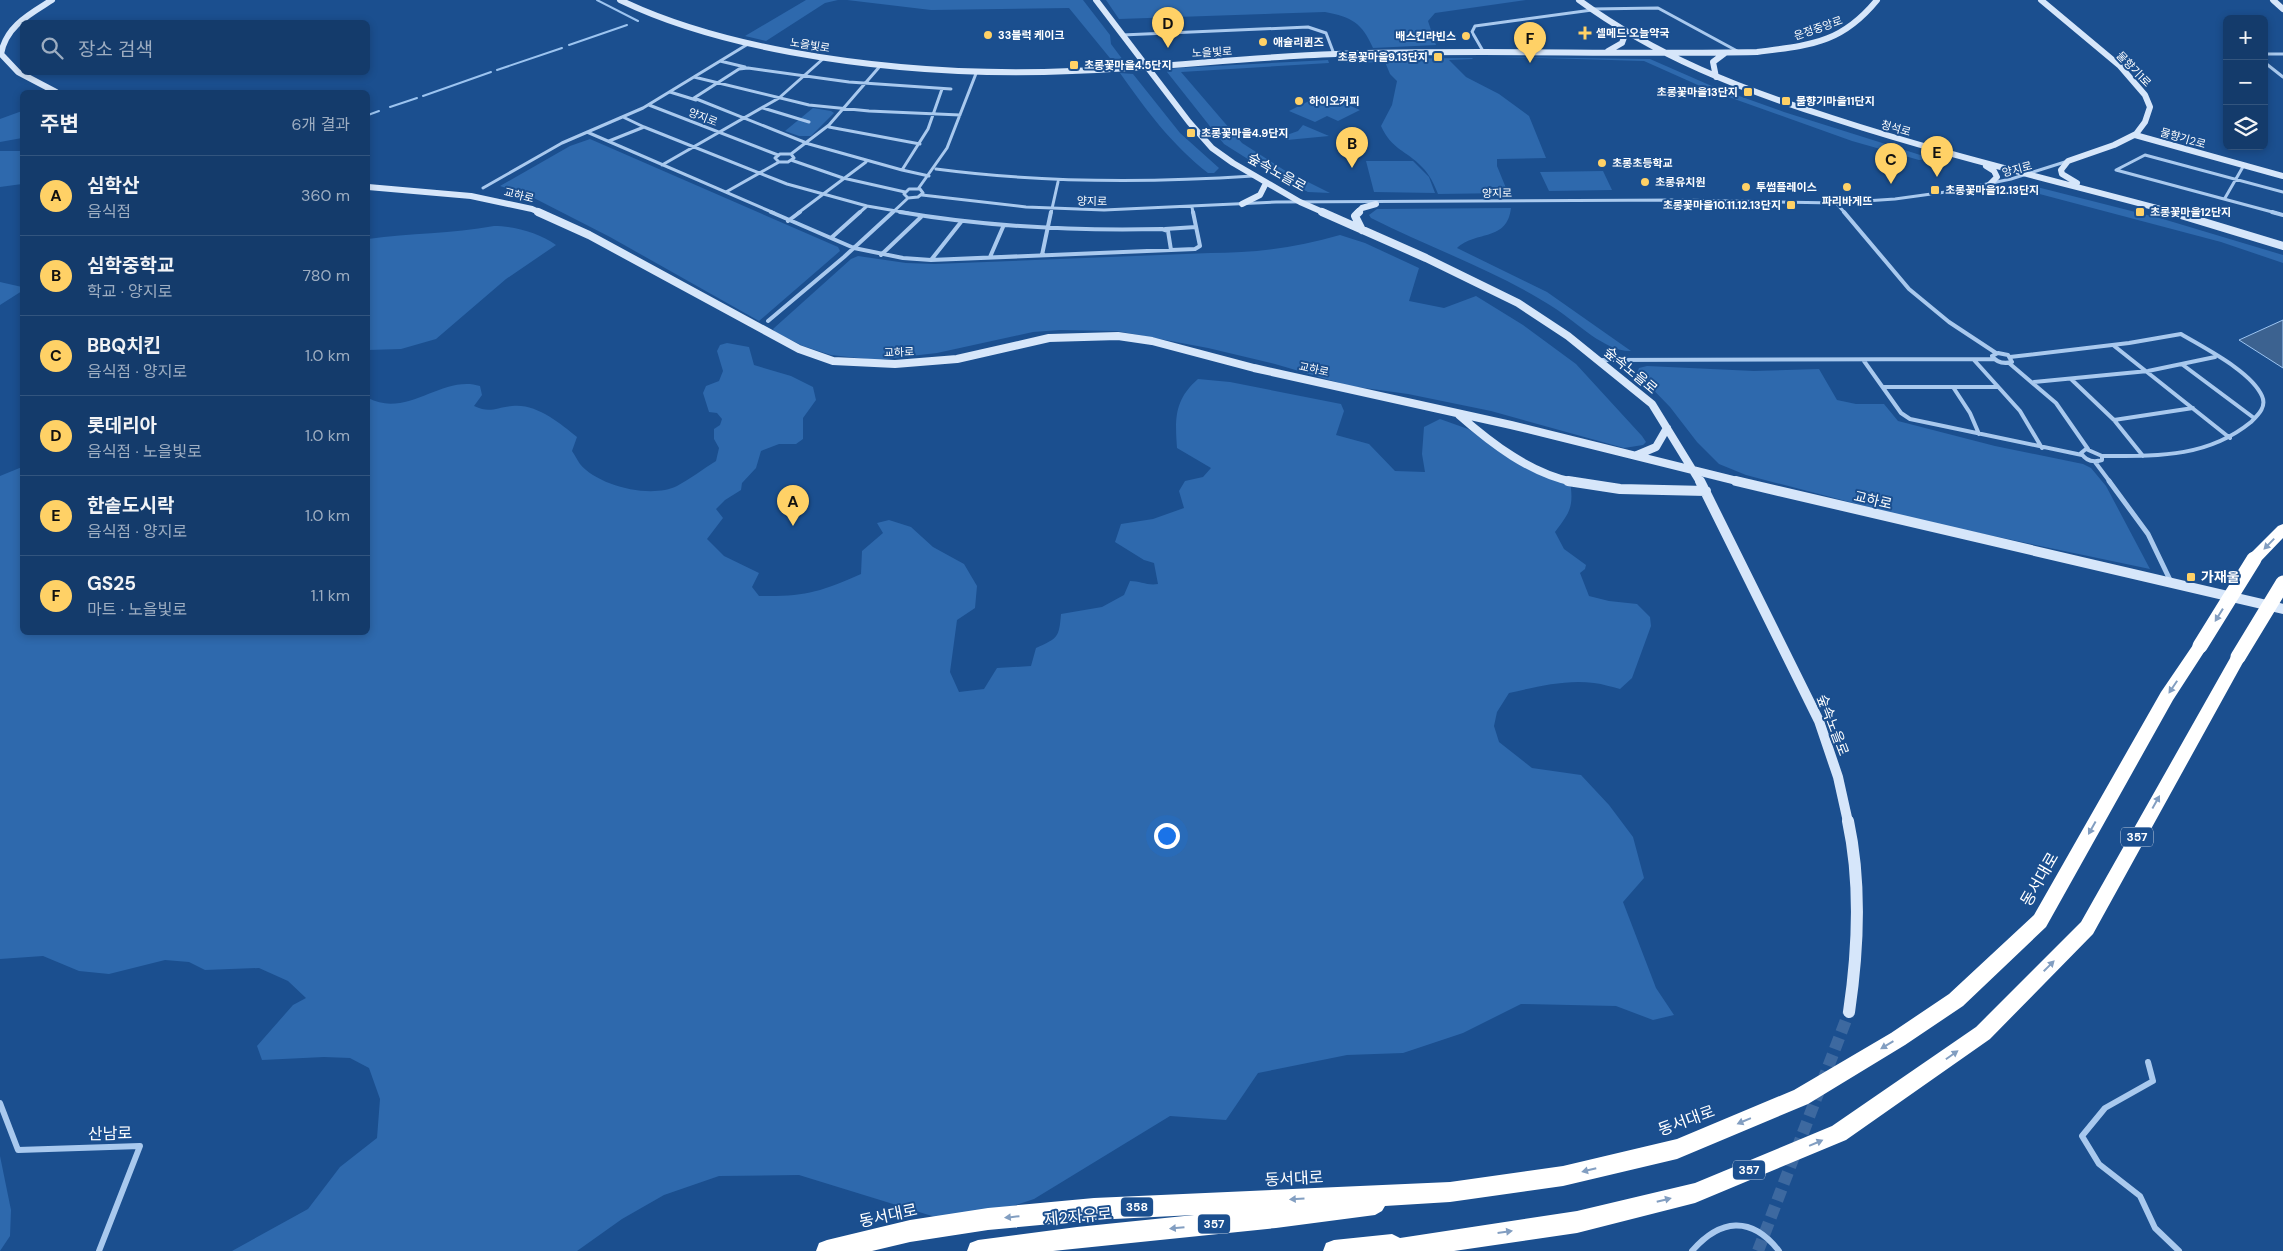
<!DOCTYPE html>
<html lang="ko">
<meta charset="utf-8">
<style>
:root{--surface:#143b6b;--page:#1d4271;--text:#f1f3f6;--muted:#9dadc1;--line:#33557e;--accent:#ffd166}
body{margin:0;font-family:"DM Sans","Noto Sans KR",sans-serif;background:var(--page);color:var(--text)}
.controls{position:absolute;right:15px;top:15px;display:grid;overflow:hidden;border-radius:8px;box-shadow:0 2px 8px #0003}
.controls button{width:45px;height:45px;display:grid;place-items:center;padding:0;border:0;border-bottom:1px solid var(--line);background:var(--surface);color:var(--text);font:25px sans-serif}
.you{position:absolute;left:1166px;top:835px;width:18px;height:18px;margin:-12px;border:4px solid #fff;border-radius:50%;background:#1a73e8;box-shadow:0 0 0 8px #1a73e833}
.badge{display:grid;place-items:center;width:32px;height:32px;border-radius:50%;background:var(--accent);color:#111;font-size:16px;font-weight:700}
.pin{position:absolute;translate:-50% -41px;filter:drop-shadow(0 1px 2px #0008)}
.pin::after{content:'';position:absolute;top:26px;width:18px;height:15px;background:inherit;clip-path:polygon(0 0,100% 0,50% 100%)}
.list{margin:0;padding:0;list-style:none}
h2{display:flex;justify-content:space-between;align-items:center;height:65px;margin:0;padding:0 20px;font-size:21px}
h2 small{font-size:16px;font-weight:400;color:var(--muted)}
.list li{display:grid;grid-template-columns:32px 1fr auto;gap:15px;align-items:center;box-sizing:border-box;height:80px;padding:0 20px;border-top:1px solid var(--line)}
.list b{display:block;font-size:19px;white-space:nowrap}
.list p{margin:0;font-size:16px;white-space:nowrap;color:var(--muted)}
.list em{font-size:16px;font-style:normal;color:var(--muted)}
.icon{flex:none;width:28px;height:28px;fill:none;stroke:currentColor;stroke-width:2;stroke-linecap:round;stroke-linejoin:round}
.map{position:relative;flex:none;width:2283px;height:1251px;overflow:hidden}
.search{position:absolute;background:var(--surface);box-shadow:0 2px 8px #0003;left:20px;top:20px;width:350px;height:55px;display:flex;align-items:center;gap:12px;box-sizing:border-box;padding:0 18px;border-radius:8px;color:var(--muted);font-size:19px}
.panel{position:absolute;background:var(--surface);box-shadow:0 2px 8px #0003;left:20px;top:90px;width:350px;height:545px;border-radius:8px}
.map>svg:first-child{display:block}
.green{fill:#2e69ad}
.water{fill:#3c6290;stroke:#9cc4f0}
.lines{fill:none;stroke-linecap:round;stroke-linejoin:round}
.stream{stroke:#9cc4f0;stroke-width:2}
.secondary-tunnel{stroke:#3d69a0;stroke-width:12;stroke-dasharray:12 6;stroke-linecap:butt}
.street-far3{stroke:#a9c9ee;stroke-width:3}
.street-far2{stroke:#a9c9ee;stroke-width:4}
.street-far1{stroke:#a9c9ee;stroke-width:5}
.street{stroke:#a9c9ee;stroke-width:6}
.secondary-far3{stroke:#d6e6fa;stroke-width:6}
.secondary-far2{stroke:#d6e6fa;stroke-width:8}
.secondary-far1{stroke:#d6e6fa;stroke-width:10}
.secondary{stroke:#d6e6fa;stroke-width:12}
.highway{fill:#fff;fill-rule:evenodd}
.highway-bridge{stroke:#fff;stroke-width:15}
.oneway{fill:#829ec1}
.poi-dot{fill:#ffd166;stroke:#1b4f8f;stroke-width:2}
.labels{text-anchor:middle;stroke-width:4;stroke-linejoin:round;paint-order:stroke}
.far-street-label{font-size:11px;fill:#fff;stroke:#1b4f8f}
.far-poi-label{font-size:11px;font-weight:bold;fill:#fff;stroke:#1b4f8f;text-anchor:start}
.shield{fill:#1b4f8f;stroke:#bbcadd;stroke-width:1}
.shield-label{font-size:12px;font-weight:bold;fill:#fff}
.street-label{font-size:14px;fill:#fff;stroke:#1b4f8f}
.poi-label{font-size:14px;font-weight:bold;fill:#fff;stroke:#1b4f8f;text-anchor:start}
.near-street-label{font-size:16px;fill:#fff;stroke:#1b4f8f}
</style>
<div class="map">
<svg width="2283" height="1251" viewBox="0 0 2283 1251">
<rect width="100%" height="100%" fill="#1b4f8f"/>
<path class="green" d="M806,0H838L825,3L766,41L745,36Z
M847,0H1083L1110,35L1111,44L1123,60L1114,63L1069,8L931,10Z
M1106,0H1526L1435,13L1428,21L1436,45L1373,48C1362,23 1352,17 1325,12L1119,19Z
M1502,57L1650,59L1714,87L1784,112L1933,159L1919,160L1852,141L1709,90L1644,61Z
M1472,58L1473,59L1449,60L1466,77L1499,94L1529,116L1546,158L1497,159V166L1508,193L1438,194C1434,184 1430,175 1422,167C1406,150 1392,150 1381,126L1392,105L1397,81L1390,74L1385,62L1347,63L1346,59Z
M1328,60L1329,63L1181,72L1242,143L1284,170L1330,193L1308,192L1262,168L1224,144L1167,72L1170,69L1178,68Z
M1120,73L1133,74L1180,133L1219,168L1214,173H1208C1172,145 1146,110 1120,73Z
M1323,94L1360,110L1338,121L1327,116L1315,122L1289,111Z
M813,108L831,111L834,113L811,136H799L785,131Z
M22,111V138L0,142V119Z
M1303,125L1329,136L1287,140L1284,136L1298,131Z
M590,139L838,247L840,251L759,321L610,237L530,196L500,186L570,146Z
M0,151H22V184L0,187Z
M1366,161H1413L1429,177L1435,193L1374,192Z
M1603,171L1612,190L1549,191L1540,172Z
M2033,186L2163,219L2283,255V263L2221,242L2017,188Z
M1511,208C1507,242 1477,230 1457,248L1547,292L1631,351C1606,352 1577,323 1556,309C1498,271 1432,249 1371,218L1369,215L1377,209Z
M494,226C514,226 539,233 556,245L506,279L436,339L401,349L368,350V239C410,233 452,234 494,226Z
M1340,235L1365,243L1419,268L1409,301L1444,308L1476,296L1523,325L1576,364L1642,436L1646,442L1643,445L1624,448L1491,411L1408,394L1350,386L1275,364L1208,348L1117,331L1060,330L1033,332L937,353L876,360L831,355L803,346L775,332L773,329L851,259L858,256L906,263L935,264L1210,253C1255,253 1296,248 1340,235Z
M0,282L22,287V291L0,305Z
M727,343L749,347L754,365L791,376L813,387L816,400L803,418V439L796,444H779L761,451L756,468L742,483L741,490L725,500L716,509L723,518L707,539L724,556L759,573L752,587L759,596C804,597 820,592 861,574L862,551L883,533L877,523L889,520L911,527L933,547L964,564L977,586L975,608L957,620L950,672L959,692L984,689L997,668L1031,666L1036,648C1058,638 1059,638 1061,614L1102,607L1124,595L1130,581C1140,581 1148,586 1158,584L1154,563L1144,560L1115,542L1121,524L1153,519L1184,508L1179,491L1185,481L1203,477L1211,468L1177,448C1175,419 1174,400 1198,379L1230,382L1341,404L1344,411L1336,435L1369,444L1395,471L1425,472L1422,454L1424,427L1440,419L1468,429L1507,453L1570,481C1574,507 1570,512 1555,532L1564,549L1586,565L1585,569L1580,573L1589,596L1609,601L1637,604L1650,617L1651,626L1632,678L1620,689C1612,687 1603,684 1594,683C1566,679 1536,687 1509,693L1497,712L1494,726L1499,742L1532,768L1581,775L1609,805L1633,837L1644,878L1623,902L1656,988L1674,1015L1653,1020L1616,1006L1521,1004L1463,1033L1403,1053L1347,1055L1258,1073L1226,1120L1170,1116L1034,1199L958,1224L799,1175L719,1176L664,1195L622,1219L577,1251H232L308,1209L340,1167L377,1138L380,1099L369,1068L350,1058L324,1057L262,1060L257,1046L293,1005L306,998L288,981L259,968L205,970L189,962L165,960L109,974L79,971L43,956L0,959V476L22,467V632H368V398C407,419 443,374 480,386L482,395L474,406C491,414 496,407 512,406C536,403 560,423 577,437L572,451C575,455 577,460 580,464C598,486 651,499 677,486C690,479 703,469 716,461L719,448L714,439V429L720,425L722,419L717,413L709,412L703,393L706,386L719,381L723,371L717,351L720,345Z
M1647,366L1754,371L1819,369L1837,400L1856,404H1884L1898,421L1995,446L2083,464L2091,468L2106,486L2150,569L1922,521L1746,475L1719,464L1697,442L1670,407L1637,373L1639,368Z
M0,1156L11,1210L10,1236L0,1251Z"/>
<path class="water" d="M2283,320V368L2239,340Z"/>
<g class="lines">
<path class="stream" d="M597,0L638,21
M569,45L627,25
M497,70L562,48
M423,96L491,72
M390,107L417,98
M368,115L379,111"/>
<path class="secondary-tunnel" d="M1758,1251L1849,1012"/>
<path class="street-far3" d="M1592,9L1658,8L1739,52
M1122,35L1308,27L1326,33L1334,54
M1483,51L1472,32L1475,26L1592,10
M2264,54H2283
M720,61L745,67
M2264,62L2283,77
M694,77L809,105L869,111L960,115
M942,89L928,129L902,170L809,144L694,98L739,69L748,68L849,82L951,89
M670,92L696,100
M649,105L778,155
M763,108L809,122
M623,117L644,127
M829,127L920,144
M587,132L774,213
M609,141L644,127L787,184L867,206L859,213
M780,154H791L794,158L788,162H779L775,158Z
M791,154L829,125L881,65
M791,160L843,178L905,192
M662,165L779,98L824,58
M936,169C1042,183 1146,183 1253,176
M902,170L929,176
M483,188L562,143L643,108L748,44
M909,189H920L923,193L918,197L908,198L904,194Z
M918,189L947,148L977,71
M726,192L779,162
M922,195L1026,207L1104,210L1276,202L1679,200L1835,203L1895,199L1953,191L2011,179L2068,161
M2225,198L2244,165
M1836,203L1845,213
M867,206L908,213
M1192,207L1193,213
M798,213L866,162
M892,213L908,198
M1051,213L1058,182
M2276,213L2116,170L2145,155L2283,192"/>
<path class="street-far2" d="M771,212L854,248L903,258L931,260L1195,249L1200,246L1193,212
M900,212C987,227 1074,231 1162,229L1168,231L1171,250
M1844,212L1909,289L1949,322L1996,353
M2272,212L2283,215
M788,221L800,212
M1165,229L1196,227
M831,238L860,212
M881,255L921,217
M1042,255L1051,212
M990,257L1003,227
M931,260L961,222
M768,321L844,257L893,212
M2113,345L2230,438
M1998,353L2008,355L2012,362C2004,364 1997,363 1992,356Z
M2010,357L2129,343L2181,334C2204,348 2251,371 2262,396C2267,407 2258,415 2251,422C2207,458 2156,456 2102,456
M1599,360L1994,359
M1974,360L2020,411L2042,448
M1864,361L1901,413L1910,419L2082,455
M2009,363L2056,403L2088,449
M2183,365L2254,418
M2072,380L2114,420L2143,456
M2034,382L2148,371L2215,357
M1883,387H1998
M1953,387L1970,413L1979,434
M2114,420L2193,408
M2086,449L2102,456V460C2093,463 2086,461 2081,453Z
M2095,462L2110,482"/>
<path class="street-far1" d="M2109,481L2148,534L2171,582"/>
<path class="street" d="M2148,1062L2153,1081L2105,1108L2082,1136L2099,1164L2140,1196L2155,1228L2179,1251
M0,1103L18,1150L140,1146L99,1251
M1692,1251C1720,1219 1751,1215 1779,1251"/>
<path class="secondary-far3" d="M52,0C30,14 6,26 1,54L18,72L56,92
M620,0C674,26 731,41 790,52C883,69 978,75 1072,71C1160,68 1248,57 1336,54C1476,49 1617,55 1757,52C1810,45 1841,44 1877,0
M1096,0L1189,122L1212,148L1233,163L1300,202L1325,213
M1579,0C1655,56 1743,90 1832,118C1945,155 2061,182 2176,213
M2041,0L2120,66L2145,95L2150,107L2145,122L2136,134L2114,145L2068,161L2061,170L2062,174L2077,183
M2273,0L2283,9
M1608,51L1622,43L1626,32
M1716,77L1713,62L1725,53
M2135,135L2283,176
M1986,166L1994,171L1997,177L1989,185
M368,187L471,196L532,209L541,213
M1242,204L1260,195L1266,183
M1357,213L1362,208L1376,204"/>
<path class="secondary-far2" d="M538,212L589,235L799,349L833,361L895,364L957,359L1049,338L1118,336L1152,341L1254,368L1511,425L1741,482
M1322,212L1426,258L1518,303L1568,336L1652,404L1700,482
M1359,212L1355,216L1362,230
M2171,212L2283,246
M1459,415C1492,444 1530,473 1573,482
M1637,455L1656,447L1667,428"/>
<path class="secondary-far1" d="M1568,481L1620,489L1706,491
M1700,481L1819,721L1838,777L1848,822
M1736,481L2283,609"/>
<path class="secondary" d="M1848,821C1861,881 1858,951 1849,1012"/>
<path class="highway" d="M2283,524V538L2259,563H2249L2247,559L2249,555L2278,526Z
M2200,640L2205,642L2208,646L2173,700L2046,927L1963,1006L1905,1045L1808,1104L1677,1159L1563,1186L1450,1202L1385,1206L1382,1211L1375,1215L1276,1228L1053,1251H967L970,1243L978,1240L1077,1227L1194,1215L1094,1220L988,1230L910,1242L872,1251H816L819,1243L827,1240L910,1220L988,1208L1094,1198L1450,1182L1563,1166L1677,1139L1794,1090L1891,1033L1949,994L2034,915L2161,692L2195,642Z
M2238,651L2243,653L2246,657L2093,934L1990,1039L1846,1140L1695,1203L1577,1233L1454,1251H1323L1326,1243L1334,1240L1392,1234L1400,1238L1577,1211L1695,1183L1832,1126L1976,1027L2081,922L2233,653Z"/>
<path class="highway-bridge" d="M2200,646L2254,559
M2238,657L2283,583"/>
</g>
<defs><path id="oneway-solid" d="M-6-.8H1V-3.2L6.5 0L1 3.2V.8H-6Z" transform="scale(1.25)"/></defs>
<g class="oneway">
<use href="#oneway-solid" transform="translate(2269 544) rotate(134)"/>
<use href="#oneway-solid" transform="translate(2219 615) rotate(122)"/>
<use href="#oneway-solid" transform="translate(2173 687) rotate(124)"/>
<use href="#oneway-solid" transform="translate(2156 802) rotate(-61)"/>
<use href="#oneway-solid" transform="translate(2092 828) rotate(119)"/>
<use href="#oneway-solid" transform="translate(2049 966) rotate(-45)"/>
<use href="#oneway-solid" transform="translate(1887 1045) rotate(149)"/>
<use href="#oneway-solid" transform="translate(1952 1055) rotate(-35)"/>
<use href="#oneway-solid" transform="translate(1744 1121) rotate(157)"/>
<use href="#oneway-solid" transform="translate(1816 1143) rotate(-23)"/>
<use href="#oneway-solid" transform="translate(1589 1170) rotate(166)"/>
<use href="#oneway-solid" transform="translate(1297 1199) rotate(177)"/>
<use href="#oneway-solid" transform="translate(1664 1200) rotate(-14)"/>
<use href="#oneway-solid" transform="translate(1012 1217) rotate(174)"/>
<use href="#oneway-solid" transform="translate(1177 1228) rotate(175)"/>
<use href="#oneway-solid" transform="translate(1505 1232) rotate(-8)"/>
</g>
<g class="poi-dot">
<path d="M1582.5 25.5h5v5h5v5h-5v5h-5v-5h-5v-5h5z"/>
<circle cx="988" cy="35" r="5"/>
<circle cx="1466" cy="36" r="5"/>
<circle cx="1263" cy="42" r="5"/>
<rect x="1433" y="52" width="10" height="10" rx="2.5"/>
<rect x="1069" y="60" width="10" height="10" rx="2.5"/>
<rect x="1743" y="87" width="10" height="10" rx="2.5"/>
<circle cx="1299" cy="101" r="5"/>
<rect x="1781" y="96" width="10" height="10" rx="2.5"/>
<rect x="1186" y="128" width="10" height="10" rx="2.5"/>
<circle cx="1602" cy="163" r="5"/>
<circle cx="1645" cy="182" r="5"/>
<circle cx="1746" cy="187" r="5"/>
<circle cx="1847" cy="187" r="5"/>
<rect x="1930" y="185" width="10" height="10" rx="2.5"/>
<rect x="1786" y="200" width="10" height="10" rx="2.5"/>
<rect x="2135" y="207" width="10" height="10" rx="2.5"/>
<rect x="2186" y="572" width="10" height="10" rx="2.5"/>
</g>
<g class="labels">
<g class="far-street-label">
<text transform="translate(1818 28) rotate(-19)" y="4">운정중앙로</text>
<text transform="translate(810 45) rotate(9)" y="4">노을빛로</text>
<text transform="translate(1212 52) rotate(-3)" y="4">노을빛로</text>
<text transform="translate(2134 69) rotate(46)" y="4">물향기1로</text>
<text transform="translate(703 117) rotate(21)" y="4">양지로</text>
<text transform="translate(1896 128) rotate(16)" y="4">청석로</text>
<text transform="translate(2183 138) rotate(16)" y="4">물향기2로</text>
<text transform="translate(2017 169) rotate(-15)" y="4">양지로</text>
<text transform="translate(1497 193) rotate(-1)" y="4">양지로</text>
<text transform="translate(519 195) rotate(14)" y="4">교하로</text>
<text transform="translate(1092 201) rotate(1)" y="4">양지로</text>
<text transform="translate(899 352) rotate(-2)" y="4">교하로</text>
<text transform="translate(1314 369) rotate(12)" y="4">교하로</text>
</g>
<g class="far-poi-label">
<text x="1596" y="37">셀메드 오늘약국</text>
<text x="998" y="39">33블럭 케이크</text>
<text x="1456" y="40" text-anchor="end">배스킨라빈스</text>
<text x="1273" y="46">애슐리퀸즈</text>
<text x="1428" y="61" text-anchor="end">초롱꽃마을9.13단지</text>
<text x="1084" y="69">초롱꽃마을4.5단지</text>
<text x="1738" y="96" text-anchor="end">초롱꽃마을13단지</text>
<text x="1309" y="105">하이오커피</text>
<text x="1796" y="105">물향기마을11단지</text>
<text x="1201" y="137">초롱꽃마을4.9단지</text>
<text x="1612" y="167">초롱초등학교</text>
<text x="1655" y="186">초롱유치원</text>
<text x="1756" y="191">투썸플레이스</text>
<text x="1945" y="194">초롱꽃마을12.13단지</text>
<text x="1847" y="205" text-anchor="middle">파리바게뜨</text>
<text x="1781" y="209" text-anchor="end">초롱꽃마을10.11.12.13단지</text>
<text x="2150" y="216">초롱꽃마을12단지</text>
</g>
<g class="shield">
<rect x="2121" y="827.5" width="32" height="19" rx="4"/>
<rect x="1733" y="1160.5" width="32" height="19" rx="4"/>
<rect x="1121" y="1197.5" width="32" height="19" rx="4"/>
<rect x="1198" y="1214.5" width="32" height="19" rx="4"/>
</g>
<g class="shield-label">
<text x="2137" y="841">357</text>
<text x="1749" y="1174">357</text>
<text x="1137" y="1211">358</text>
<text x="1214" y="1228">357</text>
</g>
<g class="street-label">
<text transform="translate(1277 172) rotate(29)" y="5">숲속노을로</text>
<text transform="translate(1631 370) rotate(40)" y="5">숲속노을로</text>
<text transform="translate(1873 500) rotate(13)" y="5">교하로</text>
<text transform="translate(1833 725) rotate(69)" y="5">숲속노을로</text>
</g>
<g class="poi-label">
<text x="2201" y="582">가재울</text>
</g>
<g class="near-street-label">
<text transform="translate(2039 879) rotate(-60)" y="6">동서대로</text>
<text transform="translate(1686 1120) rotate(-20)" y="6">동서대로</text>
<text transform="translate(110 1133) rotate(-1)" y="6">산남로</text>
<text transform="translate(1294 1178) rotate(-3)" y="6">동서대로</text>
<text transform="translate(888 1215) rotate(-12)" y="6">동서대로</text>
<text transform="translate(1078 1216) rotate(-5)" y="6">제2자유로</text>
</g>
</g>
</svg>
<div class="controls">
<button>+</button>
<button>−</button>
<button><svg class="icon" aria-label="layers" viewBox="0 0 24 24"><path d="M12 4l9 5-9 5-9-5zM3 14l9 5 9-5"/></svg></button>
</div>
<div class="you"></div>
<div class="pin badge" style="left:793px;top:526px">A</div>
<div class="pin badge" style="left:1352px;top:168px">B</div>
<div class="pin badge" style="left:1891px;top:184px">C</div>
<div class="pin badge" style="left:1168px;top:48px">D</div>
<div class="pin badge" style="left:1937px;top:177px">E</div>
<div class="pin badge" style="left:1530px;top:63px">F</div>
<div class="search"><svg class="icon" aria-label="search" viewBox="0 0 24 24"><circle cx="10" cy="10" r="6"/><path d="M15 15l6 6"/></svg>장소 검색</div>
<section class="panel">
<h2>주변<small>6개 결과</small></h2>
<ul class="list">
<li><span class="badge">A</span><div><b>심학산</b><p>음식점</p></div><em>360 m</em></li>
<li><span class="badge">B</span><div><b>심학중학교</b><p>학교 · 양지로</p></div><em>780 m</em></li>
<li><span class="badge">C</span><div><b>BBQ치킨</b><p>음식점 · 양지로</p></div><em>1.0 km</em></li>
<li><span class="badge">D</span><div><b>롯데리아</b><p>음식점 · 노을빛로</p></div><em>1.0 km</em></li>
<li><span class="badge">E</span><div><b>한솥도시락</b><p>음식점 · 양지로</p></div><em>1.0 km</em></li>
<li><span class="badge">F</span><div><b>GS25</b><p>마트 · 노을빛로</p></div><em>1.1 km</em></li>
</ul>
</section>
</div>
